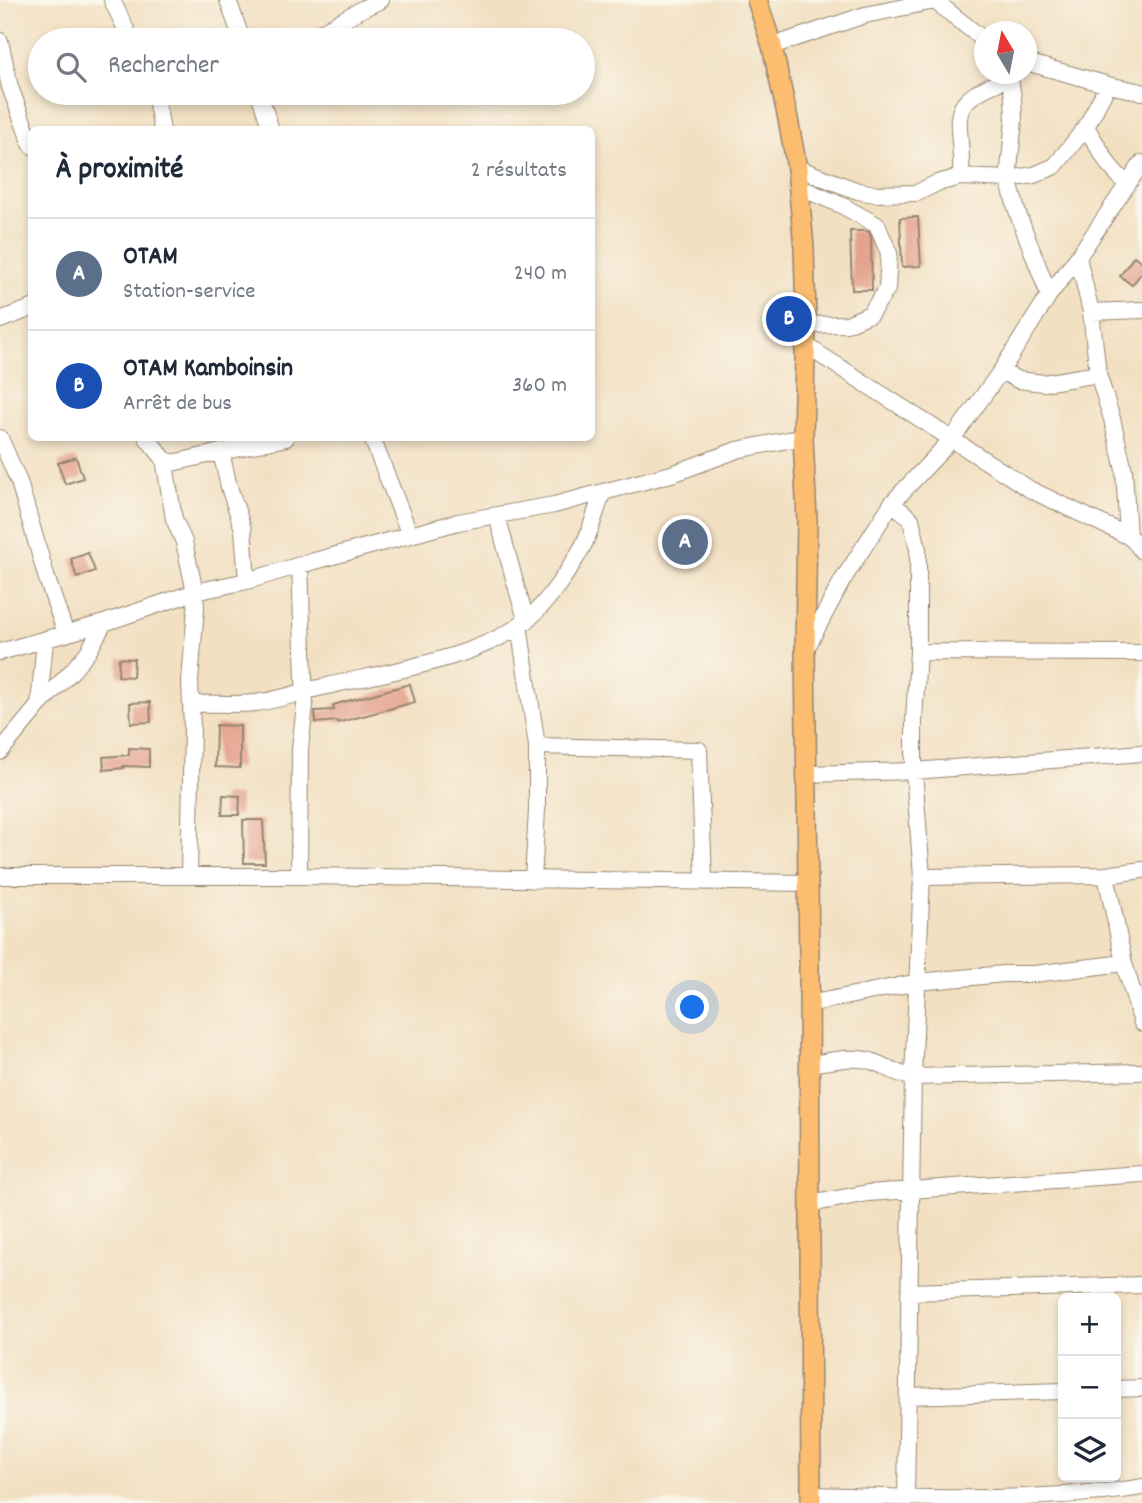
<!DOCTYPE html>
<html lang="fr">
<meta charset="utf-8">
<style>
:root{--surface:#fff;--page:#f2f2f3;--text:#1f2937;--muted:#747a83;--line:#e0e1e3;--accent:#d1495b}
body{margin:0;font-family:Dekko,sans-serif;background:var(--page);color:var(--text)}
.controls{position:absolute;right:21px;bottom:21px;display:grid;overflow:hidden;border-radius:10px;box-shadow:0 4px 10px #0003}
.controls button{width:63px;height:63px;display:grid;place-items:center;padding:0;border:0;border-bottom:2px solid var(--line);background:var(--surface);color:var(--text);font:35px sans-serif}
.compass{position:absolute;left:974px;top:21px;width:63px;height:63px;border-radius:50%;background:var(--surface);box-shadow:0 4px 10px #0003;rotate:350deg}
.you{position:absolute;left:693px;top:1008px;width:24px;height:24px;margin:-18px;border:5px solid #fff;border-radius:50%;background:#1a73e8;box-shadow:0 0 0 10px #1a73e833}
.badge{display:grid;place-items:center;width:46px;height:46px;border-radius:50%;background:var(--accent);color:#fff;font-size:23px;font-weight:700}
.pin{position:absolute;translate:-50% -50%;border:4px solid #fff;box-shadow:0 2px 7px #0006}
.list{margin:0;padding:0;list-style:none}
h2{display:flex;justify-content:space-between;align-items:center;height:91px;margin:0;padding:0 28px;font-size:30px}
h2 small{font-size:23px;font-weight:400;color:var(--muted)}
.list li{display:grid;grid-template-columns:46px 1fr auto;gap:21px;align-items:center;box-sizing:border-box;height:112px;padding:0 28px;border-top:2px solid var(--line)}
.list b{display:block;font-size:26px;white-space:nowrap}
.list p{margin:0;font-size:23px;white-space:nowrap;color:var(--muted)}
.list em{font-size:23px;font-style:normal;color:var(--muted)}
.icon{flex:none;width:38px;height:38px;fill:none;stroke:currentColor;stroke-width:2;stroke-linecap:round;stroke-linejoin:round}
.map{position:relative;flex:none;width:1142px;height:1503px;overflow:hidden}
.search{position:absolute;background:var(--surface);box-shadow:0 4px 10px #0003;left:28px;top:28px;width:567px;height:77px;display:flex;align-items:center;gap:18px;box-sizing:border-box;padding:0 24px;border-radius:38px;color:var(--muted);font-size:26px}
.panel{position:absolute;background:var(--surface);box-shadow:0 4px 10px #0003;left:28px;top:126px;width:567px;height:315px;border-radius:10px}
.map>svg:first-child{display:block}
.building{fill:#e4a38e}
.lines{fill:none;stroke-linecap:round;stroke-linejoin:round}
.minor-casing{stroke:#968570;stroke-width:18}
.major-casing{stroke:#968570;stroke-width:22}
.minor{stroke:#fff;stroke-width:16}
.major{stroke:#fcbd6f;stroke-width:19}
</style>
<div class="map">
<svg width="1142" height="1503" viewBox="0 0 1142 1503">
<rect width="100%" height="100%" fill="#fbf7ec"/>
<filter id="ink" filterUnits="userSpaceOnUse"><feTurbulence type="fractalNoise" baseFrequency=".0143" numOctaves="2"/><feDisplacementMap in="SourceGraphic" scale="14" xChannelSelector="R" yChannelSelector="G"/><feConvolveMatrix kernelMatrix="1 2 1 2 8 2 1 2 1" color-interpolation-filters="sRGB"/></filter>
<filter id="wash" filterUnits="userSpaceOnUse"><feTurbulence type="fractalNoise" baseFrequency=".00686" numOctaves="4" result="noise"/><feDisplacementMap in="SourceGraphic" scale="28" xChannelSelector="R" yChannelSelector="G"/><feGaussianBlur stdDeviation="1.57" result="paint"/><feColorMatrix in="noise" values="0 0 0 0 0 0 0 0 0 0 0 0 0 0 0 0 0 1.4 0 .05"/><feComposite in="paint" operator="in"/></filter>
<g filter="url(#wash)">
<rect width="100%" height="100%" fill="#f2e0c2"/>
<g id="blocks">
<path class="building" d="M918,217L921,266L902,267L900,218Z
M850,231H865L869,232L871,237L872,290H852Z
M1134,256L1142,262V272L1132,285L1120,276Z
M76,457L83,478L65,484L58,463Z
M88,553L95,571L77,578L71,559Z
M119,658L134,659L133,677L118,676Z
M410,684L415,702L337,723V721L316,723L315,711L334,710L333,705Z
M150,702L151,722L131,723L130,703Z
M216,725L240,726V768L215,767Z
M129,748L149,749V767L123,766V768L104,770L103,757L129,755Z
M223,795L240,796L239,815H222Z
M243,820H263L265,863H244Z"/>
</g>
</g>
<g filter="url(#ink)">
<use href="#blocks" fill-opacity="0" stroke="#968570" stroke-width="2"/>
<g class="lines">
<defs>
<path id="minor" d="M112,0L131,40
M228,0L242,40
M935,1L984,40
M307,40L364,8L381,0
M0,41L10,87L32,146
M772,46L865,15L940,0
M1026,62L1108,85L1142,92
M1009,74L1013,97L1014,120L1008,179L1034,175L1055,166L1086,127L1108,85
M155,93L162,130
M259,93L271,130
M1086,127L1109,165L1127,185
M797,168L858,191L875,194L917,193L937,183L961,177L1008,179L1018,214L1049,295
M961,177C964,116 938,105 1009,78
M799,187L841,205L877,225L889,253L887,289L870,314L847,324L805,325
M1078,257L1091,312L1098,374L1112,419L1124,470L1128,536
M1091,312L1142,310
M0,320L32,308
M805,345L1031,490L1128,536L1135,542L1142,551
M1001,371L1018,380L1044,383L1098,374
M0,438L19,482L47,579L66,634
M147,438L164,459L172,463L221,452L229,487L243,529L247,581
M372,438L410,535
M221,452L286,438
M164,459L174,519L184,542L195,592L196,608L190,681L192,728L189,876
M892,503L911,519L918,549V652L914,721V771L922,877L913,1077L906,1498
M497,516C507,551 515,586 527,621
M519,625L537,746V810L533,880
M806,649L842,581L892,503L953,438L1001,371L1049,295L1078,257L1142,163
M0,652L104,623L195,592L247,581L300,565L458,522L554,505L675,473L737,450L803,437
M918,652L1142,653
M191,704C212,703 234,705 255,703C280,700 303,691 327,686C387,672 481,658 528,619C546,605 578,559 587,537C593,523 597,507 603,492
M39,705L45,640
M537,746L699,750L704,881
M0,752L39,705L72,671L88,652L104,623
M807,774L914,771L1142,753
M0,876H299L807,883
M299,876L300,749L305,705L300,565
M922,877L1106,875
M1124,963L1106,875L1142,870
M809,1004L918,982L1004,974H1034L1124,963L1142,1023
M809,1064C829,1062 851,1055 871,1061C886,1066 897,1075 913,1077L1140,1072
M810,1204L868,1193L1142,1174
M909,1292L1142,1285
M1116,1389L1142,1388
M908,1396L1063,1391
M811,1495C895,1497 978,1501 1062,1495C1089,1493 1116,1492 1142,1487"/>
<path id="major" d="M757,0L772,46L788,119L797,168L804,248L806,317L803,437L807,520L805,649L809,959L811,1503"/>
</defs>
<use href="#minor" class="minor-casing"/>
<use href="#major" class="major-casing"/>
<use href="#minor" class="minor"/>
<use href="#major" class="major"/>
</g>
</g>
</svg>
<div class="controls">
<button>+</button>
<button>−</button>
<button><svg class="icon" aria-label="layers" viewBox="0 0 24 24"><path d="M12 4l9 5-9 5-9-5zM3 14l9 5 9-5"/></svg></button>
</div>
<svg class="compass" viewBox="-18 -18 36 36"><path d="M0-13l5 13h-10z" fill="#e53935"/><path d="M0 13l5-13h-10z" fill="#747a83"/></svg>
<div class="you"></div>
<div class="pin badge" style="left:685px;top:542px;background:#5c6f8a">A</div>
<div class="pin badge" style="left:789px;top:319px;background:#1a4fb4">B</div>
<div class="search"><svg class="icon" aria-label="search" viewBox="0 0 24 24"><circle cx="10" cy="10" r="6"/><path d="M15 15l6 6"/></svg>Rechercher</div>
<section class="panel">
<h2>À proximité<small>2 résultats</small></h2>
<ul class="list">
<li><span class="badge" style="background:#5c6f8a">A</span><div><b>OTAM</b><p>Station-service</p></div><em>240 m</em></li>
<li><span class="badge" style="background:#1a4fb4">B</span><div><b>OTAM Kamboinsin</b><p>Arrêt de bus</p></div><em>360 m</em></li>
</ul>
</section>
</div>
